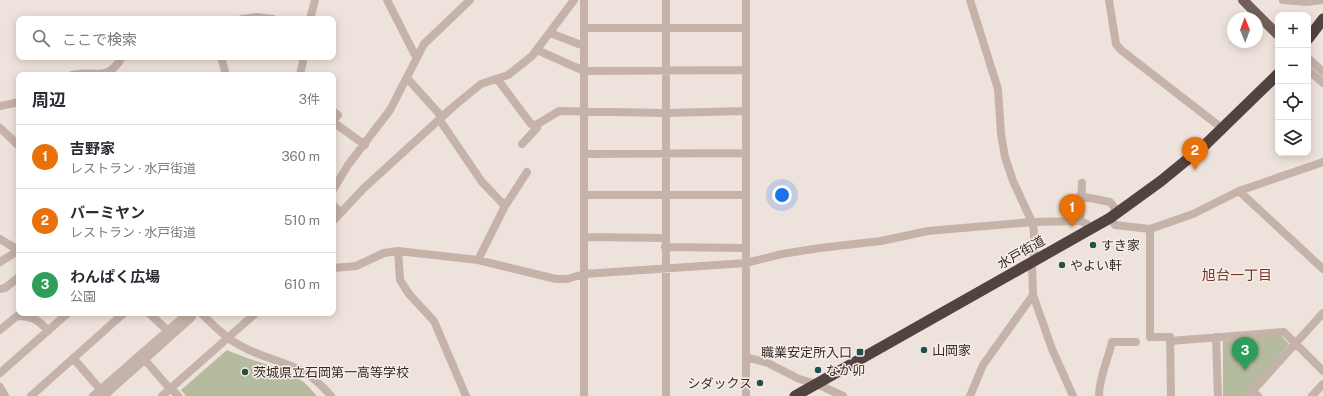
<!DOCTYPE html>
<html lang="ja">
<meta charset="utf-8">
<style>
:root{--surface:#fff;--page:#f2f2f3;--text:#2b2b33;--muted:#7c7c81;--line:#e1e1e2;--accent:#0f766e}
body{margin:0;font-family:"Public Sans","Noto Sans JP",sans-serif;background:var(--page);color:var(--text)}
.controls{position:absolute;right:12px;top:12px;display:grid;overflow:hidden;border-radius:8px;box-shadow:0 2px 10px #0003}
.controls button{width:36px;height:36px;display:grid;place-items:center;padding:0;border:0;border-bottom:1px solid var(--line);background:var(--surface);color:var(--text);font:20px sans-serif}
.compass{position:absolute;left:1227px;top:12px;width:36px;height:36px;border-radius:50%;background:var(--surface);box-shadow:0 2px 10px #0003;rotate:359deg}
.you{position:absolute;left:782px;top:195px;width:14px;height:14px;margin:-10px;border:3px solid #fff;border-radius:50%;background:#1a73e8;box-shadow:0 0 0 6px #1a73e833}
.badge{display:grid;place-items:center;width:26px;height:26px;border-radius:50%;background:var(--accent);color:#fff;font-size:13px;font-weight:700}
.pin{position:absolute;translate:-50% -33px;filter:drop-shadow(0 1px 2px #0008)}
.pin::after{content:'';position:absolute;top:21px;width:14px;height:12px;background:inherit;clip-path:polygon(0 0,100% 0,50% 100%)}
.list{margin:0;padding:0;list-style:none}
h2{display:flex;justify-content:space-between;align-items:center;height:52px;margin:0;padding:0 16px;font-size:17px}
h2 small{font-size:13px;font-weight:400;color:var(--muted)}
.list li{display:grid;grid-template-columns:26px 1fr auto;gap:12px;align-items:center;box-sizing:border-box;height:64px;padding:0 16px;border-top:1px solid var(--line)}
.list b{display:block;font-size:15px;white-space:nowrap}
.list p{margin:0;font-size:13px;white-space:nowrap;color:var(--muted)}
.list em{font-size:13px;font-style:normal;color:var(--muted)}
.icon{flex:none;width:22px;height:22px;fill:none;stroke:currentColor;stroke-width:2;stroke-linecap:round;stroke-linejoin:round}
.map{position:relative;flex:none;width:1323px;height:396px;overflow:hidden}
.search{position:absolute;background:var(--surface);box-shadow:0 2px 10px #0003;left:16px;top:16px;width:320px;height:44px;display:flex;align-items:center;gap:10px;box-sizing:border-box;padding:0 14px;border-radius:8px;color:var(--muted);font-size:15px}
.panel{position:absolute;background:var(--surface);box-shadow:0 2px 10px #0003;left:16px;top:72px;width:320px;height:244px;border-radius:8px}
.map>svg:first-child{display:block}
.green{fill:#b5bb9e}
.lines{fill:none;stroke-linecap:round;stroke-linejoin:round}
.minor{stroke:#c5b2a9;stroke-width:8}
.major{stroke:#73605b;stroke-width:10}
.highway{stroke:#534340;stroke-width:11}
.poi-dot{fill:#234f4c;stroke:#f7eee7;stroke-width:1.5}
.labels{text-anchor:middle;stroke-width:3;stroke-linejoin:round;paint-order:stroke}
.poi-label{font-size:13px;fill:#332a28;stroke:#f7eee7;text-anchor:start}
.street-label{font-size:13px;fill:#332a28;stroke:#f7eee7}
.neighbourhood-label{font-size:14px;fill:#78332b;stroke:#f7eee7}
</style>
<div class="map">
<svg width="1323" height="396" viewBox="0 0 1323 396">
<rect width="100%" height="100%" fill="#eee3dc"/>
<path class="green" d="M1279,333L1289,344L1246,396H1223V341Z
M227,350C251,361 279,366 302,381C307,384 312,391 317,396H186L181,390Z"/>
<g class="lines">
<path class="minor" d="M387,0L416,57
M584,0V396
M746,0V396
M970,0L998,89L1001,134L1005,157L1013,181L1032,222L1034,231V256L1032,263L1033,295L1052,349L1073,396
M1109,0L1116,44L1121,50L1223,129
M1283,0L1307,2L1323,0
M242,19L257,17L273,19
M310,19L315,0
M584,28H746
M550,33L584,46
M537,50L584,71L746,70
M221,57L226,75
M1308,58L1323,72
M1308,70L1323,83
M72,75C96,70 108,82 122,57
M300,75L304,57
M407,78L442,117
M498,80L531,124L536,125L559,111L666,113L746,111
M0,106L19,102
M333,111L338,115L333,121
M439,119L482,182L505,206
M333,122L365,145
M0,128L19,146
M522,144L537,128L536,125
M584,154L746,153
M333,190L348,165L390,110L424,44L470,0
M1239,191L1323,269
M584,195H746
M1080,196L1110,202L1118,212
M333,205L340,212
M1110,218L1115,225L1150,229L1193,214L1239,191L1323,162
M333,221L364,188L454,106L481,84L508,75L532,56L574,0
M1080,221L1082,183
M1150,229V337H1170L1171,396
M584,237L665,238
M0,239L18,250
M665,247L746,248
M398,251L400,280L409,294L434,321L466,396
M478,260L505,206L527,172
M0,262L19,250
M333,268L356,266L384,253L398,251L478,260L556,279H567L584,274L746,263L782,254L820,248L881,241L928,231L1032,222L1080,221L1087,224L1092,228
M0,289L5,288L19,277
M149,313L168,331
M201,313C213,325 226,338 241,346C278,366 301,360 331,396
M0,330L17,316C32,316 39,320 48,331
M1216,337L1218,396
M1170,341L1284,332L1323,371
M746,357L768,363L799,379L817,384L843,396
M73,358L100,389
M145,360L170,389
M0,373L68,313
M0,387L5,396
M171,388L178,396
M1252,391L1258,396
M31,396L124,313
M93,396L188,313
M104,396L191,318L194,313
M162,396L256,313
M666,396V0
M970,396L983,365L1033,295
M1099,396C1099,377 1108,360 1112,342H1136
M1248,396L1323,313
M1312,396L1323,384"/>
<path class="major" d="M1243,0L1278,35"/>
<path class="highway" d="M1308,39L1323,19
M795,396L1110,218L1161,181L1205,145L1278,74"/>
</g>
<g class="poi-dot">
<circle cx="1093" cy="245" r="4"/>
<circle cx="1062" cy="265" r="4"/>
<circle cx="924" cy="350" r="4"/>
<rect x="856" y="348" width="8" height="8" rx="2"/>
<circle cx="818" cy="370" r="4"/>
<circle cx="245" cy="372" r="4"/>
<circle cx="760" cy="383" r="4"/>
</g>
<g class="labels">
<g class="poi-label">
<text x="1101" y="250">すき家</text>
<text x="1070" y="270">やよい軒</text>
<text x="932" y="355">山岡家</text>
<text x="852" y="357" text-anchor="end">職業安定所入口</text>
<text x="826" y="375">なか卯</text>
<text x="253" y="377">茨城県立石岡第一高等学校</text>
<text x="752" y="388" text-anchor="end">シダックス</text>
</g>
<g class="street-label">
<text transform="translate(1021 252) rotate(-30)" y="5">水戸街道</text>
</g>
<g class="neighbourhood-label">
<text x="1237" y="280">旭台一丁目</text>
</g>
</g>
</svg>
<div class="controls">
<button>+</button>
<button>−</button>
<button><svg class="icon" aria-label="locate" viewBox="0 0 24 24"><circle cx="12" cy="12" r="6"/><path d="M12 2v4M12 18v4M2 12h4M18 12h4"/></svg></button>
<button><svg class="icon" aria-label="layers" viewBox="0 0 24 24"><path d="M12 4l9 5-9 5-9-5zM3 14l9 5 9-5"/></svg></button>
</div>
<svg class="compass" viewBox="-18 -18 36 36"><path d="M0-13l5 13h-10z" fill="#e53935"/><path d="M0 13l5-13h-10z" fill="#7c7c81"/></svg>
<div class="you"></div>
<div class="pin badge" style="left:1072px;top:227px;background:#e8710a">1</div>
<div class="pin badge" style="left:1195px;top:170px;background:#e8710a">2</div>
<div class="pin badge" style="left:1245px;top:370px;background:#2e9e5b">3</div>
<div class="search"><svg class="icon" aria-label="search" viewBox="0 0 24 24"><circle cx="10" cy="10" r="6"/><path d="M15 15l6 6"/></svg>ここで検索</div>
<section class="panel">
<h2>周辺<small>3件</small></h2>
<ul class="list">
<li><span class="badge" style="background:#e8710a">1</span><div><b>吉野家</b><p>レストラン · 水戸街道</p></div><em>360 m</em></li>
<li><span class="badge" style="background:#e8710a">2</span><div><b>バーミヤン</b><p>レストラン · 水戸街道</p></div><em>510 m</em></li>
<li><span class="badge" style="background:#2e9e5b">3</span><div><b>わんぱく広場</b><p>公園</p></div><em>610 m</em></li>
</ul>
</section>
</div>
